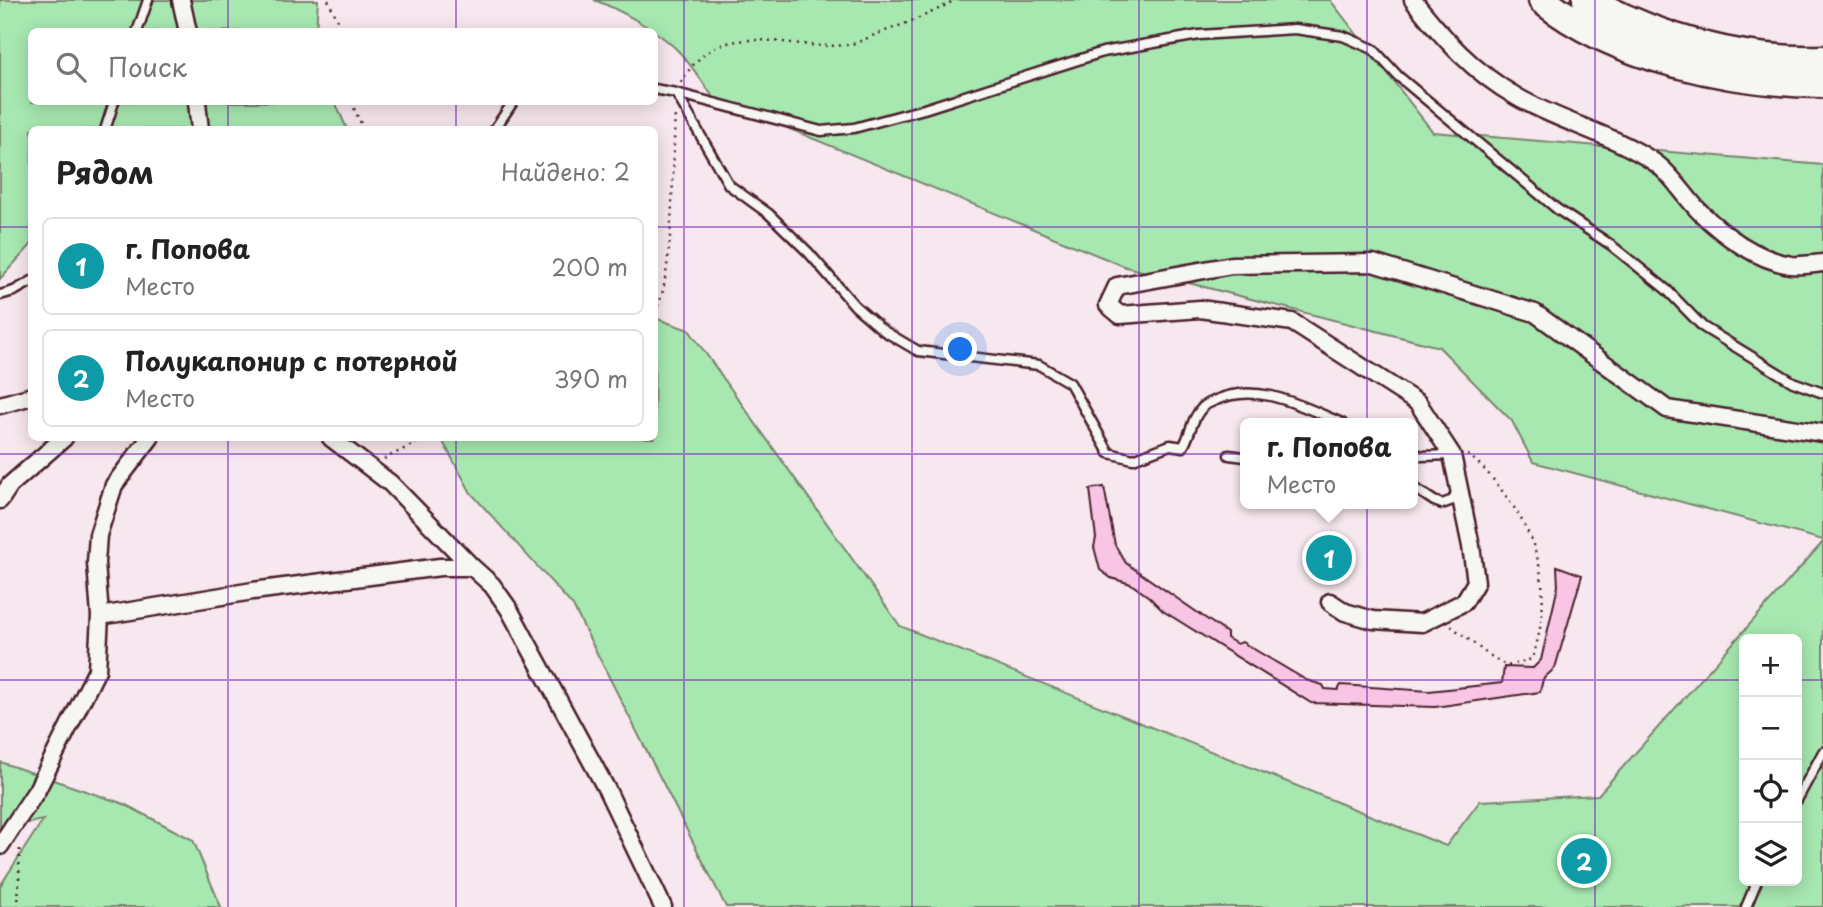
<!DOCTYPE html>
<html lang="ru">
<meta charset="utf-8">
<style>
:root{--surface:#fff;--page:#f6f6f6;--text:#222;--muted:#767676;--line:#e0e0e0;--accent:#111827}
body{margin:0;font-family:"Playpen Sans",sans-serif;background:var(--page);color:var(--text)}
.controls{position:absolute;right:21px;bottom:21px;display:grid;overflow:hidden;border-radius:10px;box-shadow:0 4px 18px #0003}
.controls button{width:63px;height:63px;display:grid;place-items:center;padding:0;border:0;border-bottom:2px solid var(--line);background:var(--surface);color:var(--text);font:35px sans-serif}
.you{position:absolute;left:961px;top:350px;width:24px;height:24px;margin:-18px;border:5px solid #fff;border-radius:50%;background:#1a73e8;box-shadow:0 0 0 10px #1a73e833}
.badge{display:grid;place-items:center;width:46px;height:46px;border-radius:50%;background:var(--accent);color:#fff;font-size:23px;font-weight:700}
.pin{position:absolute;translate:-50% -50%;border:4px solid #fff;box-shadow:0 2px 7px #0006}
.popup{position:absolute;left:1240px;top:418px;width:178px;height:91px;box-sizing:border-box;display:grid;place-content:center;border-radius:10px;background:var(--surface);filter:drop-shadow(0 2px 5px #0005);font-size:23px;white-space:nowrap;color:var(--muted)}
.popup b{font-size:26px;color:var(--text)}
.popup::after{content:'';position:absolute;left:50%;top:100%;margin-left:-14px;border:14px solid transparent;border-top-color:var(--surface)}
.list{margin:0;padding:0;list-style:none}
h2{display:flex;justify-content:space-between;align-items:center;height:91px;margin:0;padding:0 28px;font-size:30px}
h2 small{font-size:23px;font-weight:400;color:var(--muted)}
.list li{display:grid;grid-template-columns:46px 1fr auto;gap:21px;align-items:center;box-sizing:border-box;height:98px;margin:0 14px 14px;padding:0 14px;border:2px solid var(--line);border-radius:10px}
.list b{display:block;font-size:26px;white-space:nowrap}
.list p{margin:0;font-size:23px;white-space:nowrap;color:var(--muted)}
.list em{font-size:23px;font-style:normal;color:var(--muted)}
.icon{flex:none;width:38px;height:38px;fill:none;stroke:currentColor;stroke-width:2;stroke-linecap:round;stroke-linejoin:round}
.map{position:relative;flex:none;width:1823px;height:907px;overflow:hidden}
.search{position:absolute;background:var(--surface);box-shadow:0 4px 18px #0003;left:28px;top:28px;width:630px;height:77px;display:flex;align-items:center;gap:18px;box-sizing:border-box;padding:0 24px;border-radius:10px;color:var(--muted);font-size:26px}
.panel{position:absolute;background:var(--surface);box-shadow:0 4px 18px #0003;left:28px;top:126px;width:630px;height:315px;border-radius:10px}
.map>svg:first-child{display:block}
.green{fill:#a7e8b0;stroke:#78846e;stroke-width:2;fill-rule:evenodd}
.building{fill:#f8c5e5;stroke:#4a1f2b;stroke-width:2}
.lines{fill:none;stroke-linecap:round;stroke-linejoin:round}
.service-casing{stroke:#4a1f2b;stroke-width:13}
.minor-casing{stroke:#4a1f2b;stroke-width:21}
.trunk-casing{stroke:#4a1f2b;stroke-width:33}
.path{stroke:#4a1f2b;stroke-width:2.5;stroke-dasharray:2 5;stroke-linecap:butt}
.service{stroke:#f6f6f2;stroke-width:8}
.minor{stroke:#f6f6f2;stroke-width:16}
.trunk{stroke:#f6f6f2;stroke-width:28}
.grid{fill:none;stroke:#7b2cbf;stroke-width:2;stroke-opacity:0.55}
</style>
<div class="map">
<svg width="1823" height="907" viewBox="0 0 1823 907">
<rect width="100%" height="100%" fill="#f7e7ee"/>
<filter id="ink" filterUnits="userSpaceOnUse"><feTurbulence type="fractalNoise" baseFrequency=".0143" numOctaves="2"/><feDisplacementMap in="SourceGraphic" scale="14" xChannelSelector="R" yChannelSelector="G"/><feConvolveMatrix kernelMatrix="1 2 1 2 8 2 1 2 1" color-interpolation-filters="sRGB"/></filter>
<g filter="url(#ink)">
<path class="green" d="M0,0H318L316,31L32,32V102H335L347,129L32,130L31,245L0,279Z
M594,0H1330L1433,132L1823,165V540L1533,462L1512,421L1439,347L1126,267L714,98C701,81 689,60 673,46C656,30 617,8 594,0Z
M655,318L689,330L900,626L1446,846L1480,801L1598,795L1823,542V907H726L573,606L471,493L441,438H654ZM1744,639H1797V881H1744Z
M0,762L124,804L193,840L221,907H0V886L43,820L0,829Z"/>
<path class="building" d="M1104,487L1115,545L1126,563L1227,633V638L1237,644L1242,642L1306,680L1323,685L1325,689L1338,690L1341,685L1429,691L1502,683L1504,667L1533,668L1541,660L1558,586L1557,566L1582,575L1555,668L1543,679L1540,692L1435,707L1311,703L1163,611L1149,597L1131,584L1111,578L1100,570L1094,547L1096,538L1090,489Z
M1566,844L1608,853L1602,879L1560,870Z"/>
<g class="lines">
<defs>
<path id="service" d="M137,32L148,0
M654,89L676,93L729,185L769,214L809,253L855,306L884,331L918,351L1039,365L1070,383L1109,453L1133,459L1170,445L1183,447C1191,434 1191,419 1202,408C1205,404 1211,402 1216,400C1258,381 1303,407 1342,423
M676,93L821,131L854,128L924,109L1103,52L1199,35L1295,29L1343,36L1373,49L1398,76L1557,209L1611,245L1667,290L1703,327L1793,382L1823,393
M105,130L114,102
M494,130L513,102
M0,295L14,291L32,281
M1413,453L1422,456L1452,455
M1229,455L1245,457
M1413,487L1434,501L1442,504L1453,500L1457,490
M1797,800L1823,752
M1746,907L1757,881"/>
<path id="minor" d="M181,0L188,32
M1413,0C1445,40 1472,71 1517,97C1562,123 1614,134 1657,164C1674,177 1685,197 1700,212C1723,235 1757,260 1791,265C1801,266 1813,264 1823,263
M197,102L200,130
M0,405L32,396
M331,438L390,483L472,567
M0,500L10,485L64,438
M1330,602L1345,612L1373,620L1422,623L1464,602L1476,582L1471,546L1452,455L1418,403L1292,322L1200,309L1120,315L1108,305L1117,286L1232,265L1373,263L1535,313L1667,409L1823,433
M100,616L253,591L440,567H472L492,585L509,609L607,790L663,907
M0,846L37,790L97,670L100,616L96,563L98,535L114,485L150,438"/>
<path id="trunk" d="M1543,0C1616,58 1731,82 1823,83
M1587,0C1658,39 1742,63 1823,60"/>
</defs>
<use href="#service" class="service-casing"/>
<use href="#minor" class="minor-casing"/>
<use href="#trunk" class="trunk-casing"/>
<path class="path" d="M328,0L339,23V32
M681,83C719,12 785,52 846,45C856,44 867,38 877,34C904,24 930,15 955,0
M351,102L364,130
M654,312C674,291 673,148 675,112
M384,459L426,438
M1451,626L1486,653L1507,666L1532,659C1553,597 1543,544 1503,492C1493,479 1481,463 1466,454
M18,907L20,844"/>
<use href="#service" class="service"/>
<use href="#minor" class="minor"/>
<use href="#trunk" class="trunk"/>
</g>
</g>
<path class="grid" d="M228,0V32M456,0V32M684,0V907M912,0V907M1139,0V907M1367,0V907M1595,0V907M228,102V130M456,102V130M0,227H32M654,227H1823M228,438V907M456,438V907M0,454H1823M0,680H1744M1797,680H1823"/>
</svg>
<div class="controls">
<button>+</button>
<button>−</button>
<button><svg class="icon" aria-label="locate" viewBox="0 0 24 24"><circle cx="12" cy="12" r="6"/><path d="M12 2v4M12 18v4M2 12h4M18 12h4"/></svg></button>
<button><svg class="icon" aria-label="layers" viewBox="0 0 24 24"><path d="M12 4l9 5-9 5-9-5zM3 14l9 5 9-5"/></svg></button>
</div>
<div class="you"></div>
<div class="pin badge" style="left:1329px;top:558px;background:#0f9aa8">1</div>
<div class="popup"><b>г. Попова</b>Место</div>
<div class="pin badge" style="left:1584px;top:861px;background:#0f9aa8">2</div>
<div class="search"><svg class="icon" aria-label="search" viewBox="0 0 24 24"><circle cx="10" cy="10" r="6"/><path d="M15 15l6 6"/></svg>Поиск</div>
<section class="panel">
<h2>Рядом<small>Найдено: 2</small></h2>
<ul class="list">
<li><span class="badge" style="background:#0f9aa8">1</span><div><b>г. Попова</b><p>Место</p></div><em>200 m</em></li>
<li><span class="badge" style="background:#0f9aa8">2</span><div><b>Полукапонир с потерной</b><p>Место</p></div><em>390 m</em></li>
</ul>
</section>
</div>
